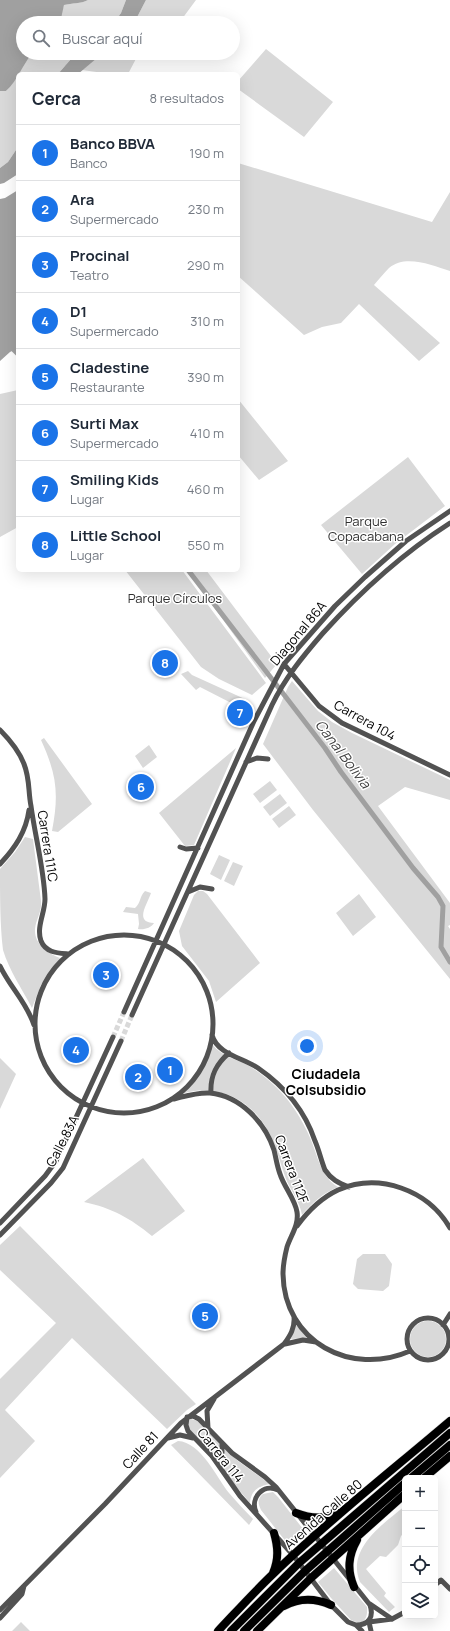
<!DOCTYPE html>
<html lang="es">
<meta charset="utf-8">
<style>
:root{--surface:#fff;--page:#f6f6f7;--text:#1f2937;--muted:#747a83;--line:#e0e1e3;--accent:#1a73e8}
body{margin:0;font-family:Manrope,sans-serif;background:var(--page);color:var(--text)}
.controls{position:absolute;right:12px;bottom:12px;display:grid;overflow:hidden;border-radius:6px;box-shadow:0 4px 16px #0002}
.controls button{width:36px;height:36px;display:grid;place-items:center;padding:0;border:0;border-bottom:1px solid var(--line);background:var(--surface);color:var(--text);font:20px sans-serif}
.you{position:absolute;left:307px;top:1046px;width:14px;height:14px;margin:-10px;border:3px solid #fff;border-radius:50%;background:#1a73e8;box-shadow:0 0 0 6px #1a73e833}
.badge{display:grid;place-items:center;width:26px;height:26px;border-radius:50%;background:var(--accent);color:#fff;font-size:13px;font-weight:700}
.pin{position:absolute;translate:-50% -50%;border:2px solid #fff;box-shadow:0 1px 4px #0006}
.list{margin:0;padding:0;list-style:none}
h2{display:flex;justify-content:space-between;align-items:center;height:52px;margin:0;padding:0 16px;font-size:17px}
h2 small{font-size:13px;font-weight:400;color:var(--muted)}
.list li{display:grid;grid-template-columns:26px 1fr auto;gap:12px;align-items:center;box-sizing:border-box;height:56px;padding:0 16px;border-top:1px solid var(--line)}
.list b{display:block;font-size:15px;white-space:nowrap}
.list p{margin:0;font-size:13px;white-space:nowrap;color:var(--muted)}
.list em{font-size:13px;font-style:normal;color:var(--muted)}
.icon{flex:none;width:22px;height:22px;fill:none;stroke:currentColor;stroke-width:2;stroke-linecap:round;stroke-linejoin:round}
.map{position:relative;flex:none;width:450px;height:1631px;overflow:hidden}
.search{position:absolute;background:var(--surface);box-shadow:0 4px 16px #0002;left:16px;top:16px;width:224px;height:44px;display:flex;align-items:center;gap:10px;box-sizing:border-box;padding:0 14px;border-radius:22px;color:var(--muted);font-size:15px}
.panel{position:absolute;background:var(--surface);box-shadow:0 4px 16px #0002;left:16px;top:72px;width:224px;height:500px;border-radius:6px}
.map>svg:first-child{display:block}
.green{fill:#d9d9d9}
.water{fill:#a0a0a0}
.lines{fill:none;stroke-linecap:round;stroke-linejoin:round}
.canal{stroke:#a0a0a0;stroke-width:5}
.minor-tunnel{stroke:#d9d9d9;stroke-width:5;stroke-dasharray:5 2.5;stroke-linecap:butt}
.highway-casing{stroke:#dbdbdb;stroke-width:9}
.minor{stroke:#525252;stroke-width:5}
.highway{stroke:#000;stroke-width:8}
.labels{text-anchor:middle;stroke-width:3;stroke-linejoin:round;paint-order:stroke}
.park-label{font-size:13px;fill:#303030;stroke:#fff}
.street-label{font-size:13px;fill:#000;stroke:#fff}
.water-label{font-size:14px;font-style:italic;fill:#414141;stroke:#fff}
.neighbourhood-label{font-size:14px;font-weight:bold;fill:#000;stroke:#fff}
</style>
<div class="map">
<svg width="450" height="1631" viewBox="0 0 450 1631">
<rect width="100%" height="100%" fill="#fff"/>
<path class="green" d="M88,0H126L121,13L114,23H58L64,5C72,3 81,4 88,0Z
M146,0H196L179,23H134Z
M266,49L333,102L304,137L238,89V81Z
M32,53H79L71,59L58,74H19L26,59Z
M103,53H139L128,74H111L82,70Z
M18,76V147L8,162L0,168V91H6Z
M238,163L432,222L450,192V271C432,265 405,254 389,268C384,273 379,279 374,285L440,343L419,361L359,304L341,323L322,327L304,335L238,276Z
M18,390V527L0,537V394Z
M238,399L288,461L259,480L238,455Z
M408,457L445,506L395,544L362,574L321,525Z
M125,570H182L266,683L252,695L219,679L201,667Z
M187,570H206L277,664L265,678Z
M188,671L192,675L247,700C251,706 252,711 248,718L241,708L200,687L196,690L181,674Z
M292,681L318,711L332,722L352,733L450,780V800L405,787L378,806L450,903V925L448,926L450,929V979L313,810L263,744L288,687Z
M44,738L92,804L58,832L52,831C59,794 57,775 41,740Z
M149,745L157,757L143,768L135,756Z
M236,748L194,845L185,846L159,813Z
M270,781L277,790L260,803L253,794Z
M280,794L287,803L270,816L263,807Z
M289,806L296,815L279,828L272,819Z
M25,837L33,839L41,901C42,912 36,919 35,929C34,944 47,953 60,958L41,985L32,1008C22,989 9,970 3,950C0,925 0,895 0,869L15,852Z
M219,855L230,860L221,880L210,874Z
M233,862L243,866L234,886L224,881Z
M145,891L151,893C147,905 134,922 154,923C151,928 144,930 138,929L139,924L138,914L123,912L126,907L135,908C141,903 139,897 145,891Z
M198,891H203L207,894L260,963L216,1002L209,981L182,946L179,931L194,895Z
M359,894L376,917L353,936L336,913Z
M212,1044C222,1057 237,1059 251,1067C268,1078 284,1093 295,1110C301,1119 307,1130 311,1140C318,1157 321,1177 338,1187C323,1193 312,1203 302,1215C300,1202 291,1191 286,1179C281,1166 278,1153 273,1141C258,1104 221,1081 182,1094C197,1080 209,1065 212,1044Z
M0,1058L16,1074L0,1109Z
M143,1158L185,1211L152,1236C130,1218 112,1208 84,1202Z
M20,1226L196,1404L187,1410L167,1429L72,1338L5,1410L35,1441L0,1478V1379L56,1323L0,1270V1245Z
M363,1254H385L392,1264L389,1286L383,1291L358,1289L353,1284L357,1259Z
M410 1339a18 18 0 1 1 36 0a18 18 0 1 1-36 0Z
M296,1325L307,1338L291,1339Z
M191,1419L198,1421L221,1445V1451L218,1454H213L190,1430L188,1426V1420Z
M178,1441C201,1442 217,1478 229,1493C237,1502 245,1511 253,1519L249,1525L171,1445Z
M225,1448L238,1461L270,1484C259,1486 251,1490 250,1503L234,1484L217,1458L224,1455Z
M273,1492L278,1497L303,1529L287,1543L261,1510C258,1504 257,1499 263,1494Z
M405,1506V1532L401,1536L398,1545L386,1557L380,1556L366,1569L386,1593L384,1596L395,1607L389,1612L360,1582C346,1549 383,1524 405,1506Z
M334,1568L367,1607C368,1620 363,1626 351,1620L331,1598L318,1582Z
M21,1622L30,1631H12Z"/>
<path class="water" d="M0,0H88C81,4 72,3 64,5L60,23H23V53H32C22,66 18,80 6,91H0Z
M126,0H146L134,23H114L121,13Z
M79,53H103L78,74H58L71,59Z
M18,147V174L4,183L0,184V168L8,162Z
M18,190V348L10,352L0,361V199L5,198Z"/>
<g class="lines">
<path class="canal" d="M14,350L18,354
M188,570L325,748L341,772L413,868L438,897L443,906L441,947L450,962"/>
<path class="minor-tunnel" d="M113,1037L124,1012
M121,1041L132,1015"/>
<defs>
<path id="highway" d="M411,1478L450,1445
M424,1478L450,1456
M296,1513C309,1518 323,1520 337,1513
M273,1573C279,1559 278,1547 274,1533
M354,1587C347,1570 348,1556 357,1540
M284,1606C299,1598 315,1598 331,1605
M218,1631C236,1612 254,1592 273,1574C329,1520 390,1472 450,1421
M231,1631L299,1563L450,1433
M244,1631L305,1571L405,1483
M257,1631L311,1578L405,1494"/>
</defs>
<use href="#highway" class="highway-casing"/>
<path class="minor" d="M284,664L319,706L342,723L450,775
M0,730C10,740 19,751 24,764C30,779 28,791 31,806C35,836 44,869 45,899C45,913 36,927 41,941C46,953 58,953 69,954
M246,762L257,758L268,759
M180,847L186,849L198,848
M0,864C15,848 26,832 29,810
M188,892L200,887L212,889
M35 1024a89 89 0 1 1 178 0a89 89 0 1 1-178 0Z
M0,966C10,987 27,1003 34,1025
M124,1012L254,721L284,664L335,606L365,577L406,541L450,511
M132,1015L272,705C285,678 303,656 323,633C361,591 403,553 450,523
M212,1035C217,1054 243,1058 258,1068C284,1086 305,1111 315,1141C319,1150 321,1160 325,1170C331,1179 338,1183 349,1187
M211,1093C210,1076 216,1064 229,1053
M174,1099C186,1096 198,1092 210,1093C240,1096 265,1122 274,1150C276,1158 277,1166 280,1174C284,1187 295,1199 297,1212C299,1225 291,1235 287,1247C285,1255 283,1265 283,1274C284,1342 351,1377 410,1351
M0,1223L45,1176L56,1161L113,1037
M297,1226C308,1211 321,1198 338,1190C379,1172 428,1190 450,1228
M0,1235L51,1183L63,1168L121,1041
M407 1339a21 21 0 1 1 42 0a21 21 0 1 1-42 0Z
M443,1325L450,1314
M285,1344L303,1340L316,1342
M187,1417L186,1425L188,1431L212,1456L240,1496L293,1555L331,1605L348,1622L356,1625L362,1631
M188,1417L193,1416L199,1419L232,1453L265,1477L276,1487L370,1605C374,1617 369,1625 356,1625
M208,1428L207,1411L214,1399
M168,1438L180,1435L193,1438
M212,1456H218L222,1453V1444
M256,1512C250,1498 263,1483 278,1490
M435,1585L441,1580L450,1589
M370,1604L392,1619
M0,1610L105,1504L181,1423L284,1344C290,1336 295,1328 294,1317
M0,1618L22,1594L24,1586
M369,1622L392,1619L405,1612
M369,1622L371,1631"/>
<use href="#highway" class="highway"/>
</g>
<g class="labels">
<g class="park-label">
<text x="366" y="526">Parque<tspan x="366" dy="15">Copacabana</tspan></text>
<text x="175" y="603">Parque Círculos</text>
</g>
<g class="street-label">
<text transform="translate(298 633) rotate(-50)" y="5">Diagonal 86A</text>
<text transform="translate(365 720) rotate(29)" y="5">Carrera 104</text>
<text transform="translate(48 846) rotate(81)" y="5">Carrera 111C</text>
<text transform="translate(62 1141) rotate(-63)" y="5">Calle 83A</text>
<text transform="translate(292 1169) rotate(69)" y="5">Carrera 112F</text>
<text transform="translate(140 1450) rotate(-47)" y="5">Calle 81</text>
<text transform="translate(221 1455) rotate(51)" y="5">Carrera 114</text>
<text transform="translate(323 1514) rotate(-41)" y="5">Avenida Calle 80</text>
</g>
<g class="water-label">
<text transform="translate(343 754) rotate(53)" y="5">Canal Bolivia</text>
</g>
<g class="neighbourhood-label">
<text x="326" y="1079">Ciudadela<tspan x="326" dy="16">Colsubsidio</tspan></text>
</g>
</g>
</svg>
<div class="controls">
<button>+</button>
<button>−</button>
<button><svg class="icon" aria-label="locate" viewBox="0 0 24 24"><circle cx="12" cy="12" r="6"/><path d="M12 2v4M12 18v4M2 12h4M18 12h4"/></svg></button>
<button><svg class="icon" aria-label="layers" viewBox="0 0 24 24"><path d="M12 4l9 5-9 5-9-5zM3 14l9 5 9-5"/></svg></button>
</div>
<div class="you"></div>
<div class="pin badge" style="left:170px;top:1070px">1</div>
<div class="pin badge" style="left:138px;top:1077px">2</div>
<div class="pin badge" style="left:106px;top:975px">3</div>
<div class="pin badge" style="left:76px;top:1050px">4</div>
<div class="pin badge" style="left:205px;top:1316px">5</div>
<div class="pin badge" style="left:141px;top:787px">6</div>
<div class="pin badge" style="left:240px;top:713px">7</div>
<div class="pin badge" style="left:165px;top:663px">8</div>
<div class="search"><svg class="icon" aria-label="search" viewBox="0 0 24 24"><circle cx="10" cy="10" r="6"/><path d="M15 15l6 6"/></svg>Buscar aquí</div>
<section class="panel">
<h2>Cerca<small>8 resultados</small></h2>
<ul class="list">
<li><span class="badge">1</span><div><b>Banco BBVA</b><p>Banco</p></div><em>190 m</em></li>
<li><span class="badge">2</span><div><b>Ara</b><p>Supermercado</p></div><em>230 m</em></li>
<li><span class="badge">3</span><div><b>Procinal</b><p>Teatro</p></div><em>290 m</em></li>
<li><span class="badge">4</span><div><b>D1</b><p>Supermercado</p></div><em>310 m</em></li>
<li><span class="badge">5</span><div><b>Cladestine</b><p>Restaurante</p></div><em>390 m</em></li>
<li><span class="badge">6</span><div><b>Surti Max</b><p>Supermercado</p></div><em>410 m</em></li>
<li><span class="badge">7</span><div><b>Smiling Kids</b><p>Lugar</p></div><em>460 m</em></li>
<li><span class="badge">8</span><div><b>Little School</b><p>Lugar</p></div><em>550 m</em></li>
</ul>
</section>
</div>
